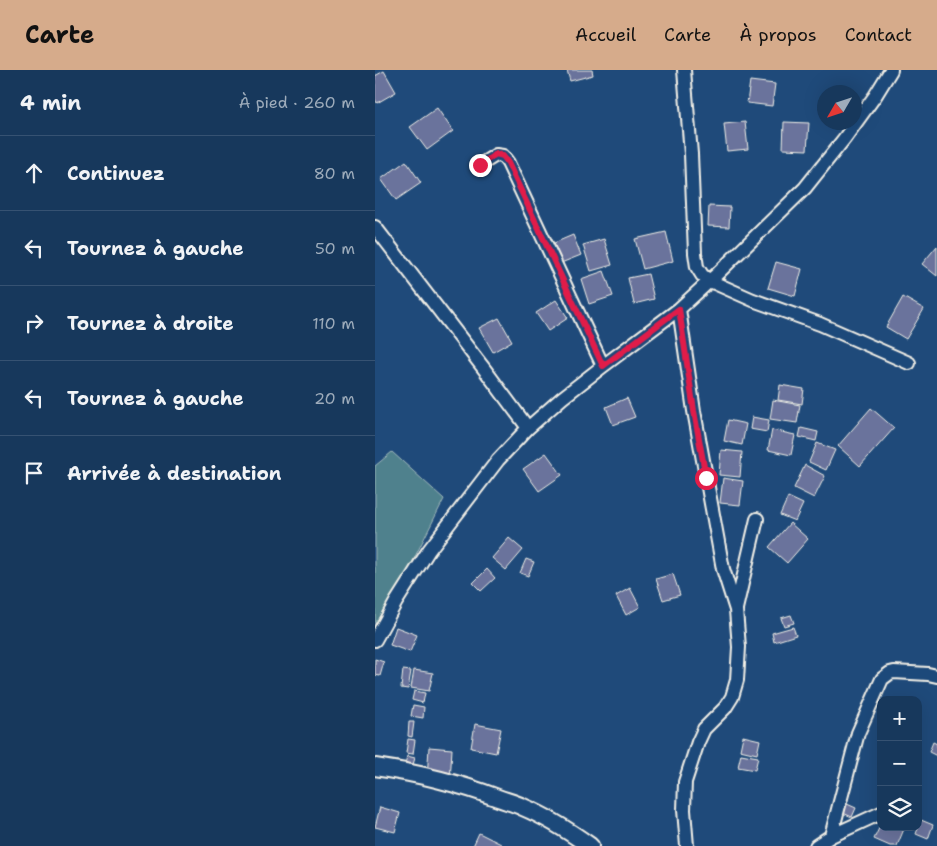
<!DOCTYPE html>
<html lang="fr">
<meta charset="utf-8">
<style>
:root{--surface:#17385c;--page:#203f62;--text:#f1f3f6;--muted:#9eacbb;--line:#365272;--accent:#d6ab8b}
body{margin:0;font-family:"Shantell Sans",sans-serif;background:var(--page);color:var(--text)}
.controls{position:absolute;right:15px;bottom:15px;display:grid;overflow:hidden;border-radius:10px;box-shadow:0 5px 20px #0002}
.controls button{width:45px;height:45px;display:grid;place-items:center;padding:0;border:0;border-bottom:1px solid var(--line);background:var(--surface);color:var(--text);font:25px sans-serif}
.compass{position:absolute;left:442px;top:15px;width:45px;height:45px;border-radius:50%;background:var(--surface);box-shadow:0 5px 20px #0002;rotate:231deg}
.stop{position:absolute;width:15px;height:15px;margin:-11px;border:4px solid #e11d48;border-radius:50%;background:#fff}
.stop.end{background:#e11d48;border-color:#fff;box-shadow:0 1px 5px #0008}
.list{margin:0;padding:0;list-style:none}
h2{display:flex;justify-content:space-between;align-items:center;height:65px;margin:0;padding:0 20px;font-size:21px}
h2 small{font-size:16px;font-weight:400;color:var(--muted)}
.list li{display:grid;grid-template-columns:32px 1fr auto;gap:15px;align-items:center;box-sizing:border-box;height:75px;padding:0 20px;border-top:1px solid var(--line)}
.list b{display:block;font-size:19px;white-space:nowrap}
.list em{font-size:16px;font-style:normal;color:var(--muted)}
.icon{flex:none;width:28px;height:28px;fill:none;stroke:currentColor;stroke-width:2;stroke-linecap:round;stroke-linejoin:round}
.map{position:relative;flex:none;width:562px;height:776px;overflow:hidden}
header{display:flex;align-items:center;gap:30px;box-sizing:border-box;height:70px;padding:0 25px;background:var(--accent);color:#111}
header strong{font-size:24px}
nav{display:flex;gap:28px;margin-inline-start:auto;font-size:18px}
main{display:flex}
aside{flex:1;background:var(--surface)}
.map>svg:first-child{display:block}
.green{fill:#4f818d;stroke:#a2b9ba}
.building{fill:#6a739c;stroke:#f4f1e8}
.lines{fill:none;stroke-linecap:round;stroke-linejoin:round}
.minor-casing{stroke:#f4f1e8;stroke-width:16}
.tertiary-casing{stroke:#f4f1e8;stroke-width:20}
.minor{stroke:#1f4a7a;stroke-width:12}
.tertiary{stroke:#1f4a7a;stroke-width:16}
.route{stroke:#e11d48;stroke-width:6}
</style>
<header>
<strong>Carte</strong>
<nav><a>Accueil</a><a>Carte</a><a>À propos</a><a>Contact</a></nav>
</header>
<main>
<aside>
<h2>4 min<small>À pied · 260 m</small></h2>
<ul class="list">
<li><svg class="icon" aria-label="ahead" viewBox="0 0 24 24"><path d="M12 20V5M6 11l6-6 6 6"/></svg><div><b>Continuez</b></div><em>80 m</em></li>
<li><svg class="icon" aria-label="left" viewBox="0 0 24 24"><path d="M17 20v-9H6M10 6l-5 5 5 5"/></svg><div><b>Tournez à gauche</b></div><em>50 m</em></li>
<li><svg class="icon" aria-label="right" viewBox="0 0 24 24"><path d="M7 20v-9h11M14 6l5 5-5 5"/></svg><div><b>Tournez à droite</b></div><em>110 m</em></li>
<li><svg class="icon" aria-label="left" viewBox="0 0 24 24"><path d="M17 20v-9H6M10 6l-5 5 5 5"/></svg><div><b>Tournez à gauche</b></div><em>20 m</em></li>
<li><svg class="icon" aria-label="arrive" viewBox="0 0 24 24"><path d="M6 21V4h12l-3 4 3 4H6"/></svg><div><b>Arrivée à destination</b></div></li>
</ul>
</aside>
<div class="map">
<svg width="562" height="776" viewBox="0 0 562 776">
<rect width="100%" height="100%" fill="#1f4a7a"/>
<filter id="ink" filterUnits="userSpaceOnUse"><feTurbulence type="fractalNoise" baseFrequency=".02" numOctaves="2"/><feDisplacementMap in="SourceGraphic" scale="10" xChannelSelector="R" yChannelSelector="G"/><feConvolveMatrix kernelMatrix="1 2 1 2 8 2 1 2 1" color-interpolation-filters="sRGB"/></filter>
<g filter="url(#ink)">
<path class="green" d="M17,382L69,429L0,566V396Z"/>
<path class="building" d="M192,0H217L218,5L195,11Z
M9,1L21,22L2,33L0,29V6Z
M375,11L400,14L397,36L372,33Z
M62,38L78,61L52,80L35,57Z
M370,52L373,79L352,81L349,54Z
M409,52L434,53L432,80L408,79Z
M31,91L46,113L21,130L6,109Z
M334,136L355,137L354,157L333,156Z
M291,162L298,191L268,199L260,169Z
M198,165L206,185L186,193L179,173Z
M229,169L237,195L216,201L208,175Z
M562,176V206L547,194Z
M401,192L427,199L420,226L393,218Z
M229,201L238,226L214,234L206,209Z
M273,204L279,229L259,234L253,208Z
M528,227L549,239L531,269L511,257Z
M181,230L193,248L173,261L161,243Z
M124,248L137,271L118,282L104,258Z
M405,315L429,319L427,334L403,330Z
M252,328L260,347L238,355L231,337Z
M398,330L425,335L422,353L395,349Z
M496,338L519,358L485,396L463,376Z
M377,347L394,350L392,362L375,359Z
M353,350L371,354L367,375L349,371Z
M426,358L443,362L441,371L424,367Z
M397,360L420,365L416,385L393,380Z
M442,373L460,380L451,400L434,392Z
M346,380L367,382L365,407L344,405Z
M171,383L187,405L164,421L148,399Z
M430,395L450,406L439,428L419,418Z
M348,408L368,411L365,435L345,433Z
M413,427L428,434L420,451L405,445Z
M415,453L433,469L412,493L394,477Z
M134,468L148,480L131,500L117,488Z
M151,489L159,492L153,506L145,503Z
M112,499L120,508L106,521L98,513Z
M298,504L305,525L288,530L281,509Z
M255,518L265,537L251,545L241,526Z
M416,545L419,553L409,556L406,548Z
M21,557L42,565L35,582L15,575Z
M418,557L421,565L399,572L397,563Z
M0,589L9,592L5,606L0,605Z
M28,600L36,601L33,619L26,618Z
M39,600L58,603L54,621L36,618Z
M39,621L50,623L48,633L37,630Z
M38,635L49,637L48,648L36,646Z
M34,652H39L37,667L33,666Z
M100,654L126,659L121,683L96,678Z
M368,666L385,670L382,684L365,680Z
M33,669L40,670L38,684L31,683Z
M558,672L562,674V686L554,682Z
M54,677L77,679L75,711L52,709Z
M366,684L383,687L380,700L363,697Z
M32,686L40,688L36,701L29,698Z
M472,734L481,738L477,747L468,743Z
M5,737L25,743L20,762L0,757Z
M546,750L558,755L553,769L541,764Z
M506,754V757H524L529,759L522,776H515L499,769Z
M104,763L126,774L125,776H98Z"/>
<g class="lines">
<defs>
<path id="minor" d="M309,0L316,84L320,183L322,197L327,205L335,211L378,230L445,254L534,293
M105,95L121,85L128,86L133,93L228,296
M0,157L110,300L153,358
M304,239L319,341L348,499L361,540L364,577L362,610L357,627L350,638L329,659L323,672L310,712L309,740L312,776
M361,539L382,449
M0,570L21,532L54,480L123,390L153,358L187,328L228,296L304,239L340,206L430,118L469,69L500,26L516,0
M456,766L483,663L507,609L515,603L519,602L553,604L562,606
M441,776L456,766L506,743"/>
<path id="tertiary" d="M0,697C42,703 83,713 123,728C131,731 140,733 148,737C172,747 194,761 215,776"/>
</defs>
<use href="#minor" class="minor-casing"/>
<use href="#tertiary" class="tertiary-casing"/>
<use href="#minor" class="minor"/>
<use href="#tertiary" class="tertiary"/>
</g>
</g>
<g class="lines" filter="url(#ink)">
<path class="route" d="M105,95L121,84L128,86L133,93L228,296L304,239L319,341L331,408"/>
</g>
</svg>
<div class="controls">
<button>+</button>
<button>−</button>
<button><svg class="icon" aria-label="layers" viewBox="0 0 24 24"><path d="M12 4l9 5-9 5-9-5zM3 14l9 5 9-5"/></svg></button>
</div>
<svg class="compass" viewBox="-18 -18 36 36"><path d="M0-13l5 13h-10z" fill="#e53935"/><path d="M0 13l5-13h-10z" fill="#9eacbb"/></svg>
<div class="stop" style="left:331px;top:408px"></div>
<div class="stop end" style="left:105px;top:95px"></div>
</div>
</main>
